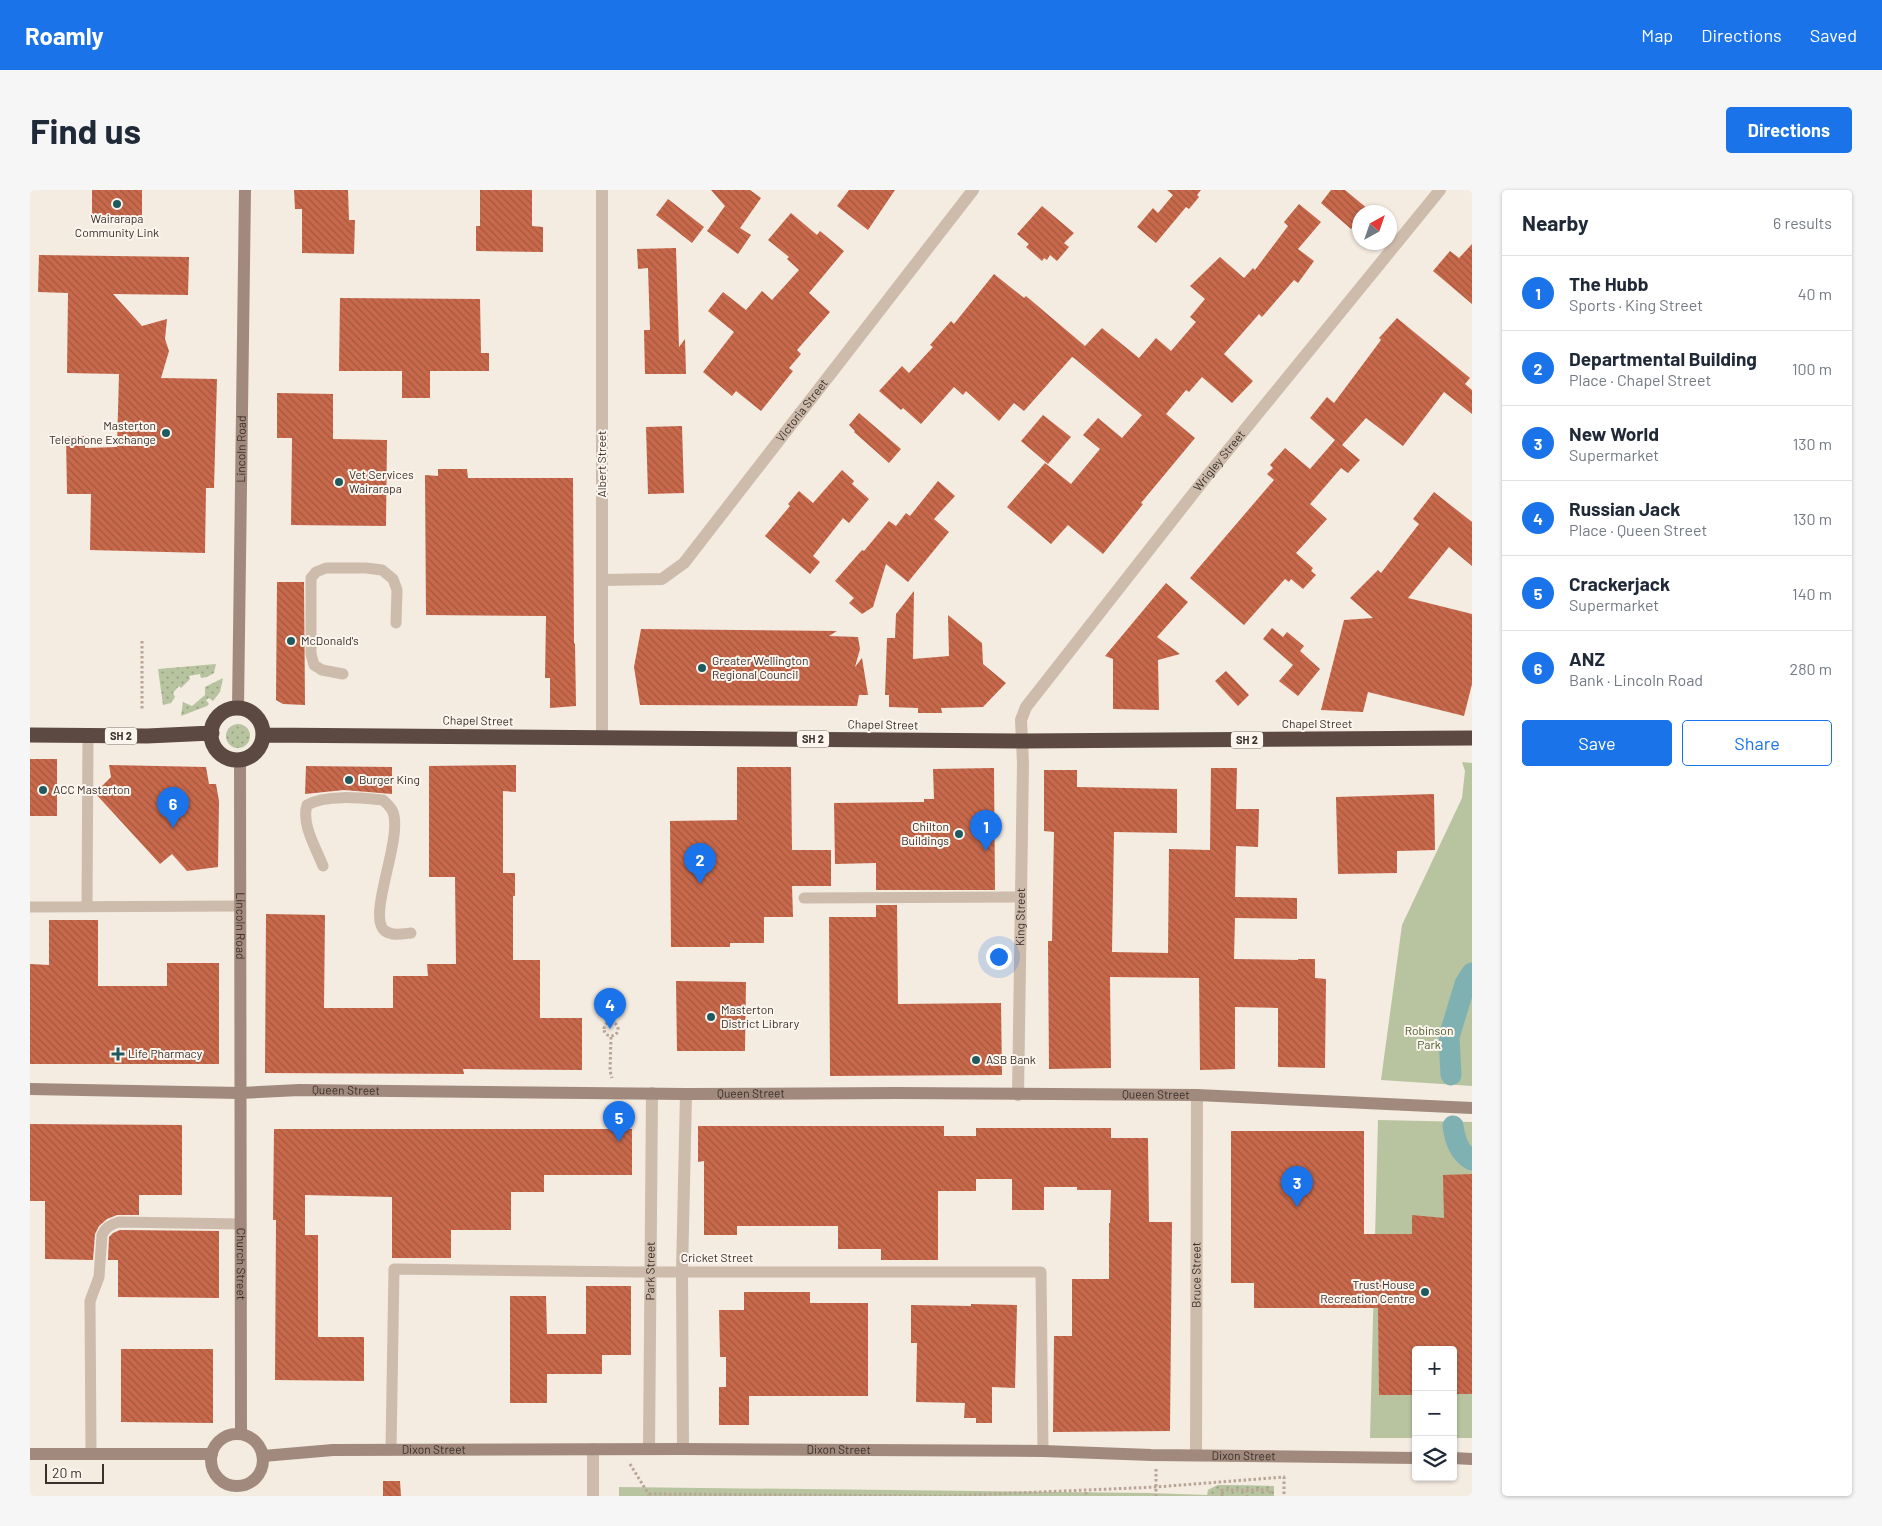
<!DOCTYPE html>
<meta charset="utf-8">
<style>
:root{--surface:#fff;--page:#f6f6f7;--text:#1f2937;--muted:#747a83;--line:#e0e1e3;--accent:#1a73e8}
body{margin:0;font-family:Barlow,sans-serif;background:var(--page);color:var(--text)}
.controls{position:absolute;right:15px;bottom:15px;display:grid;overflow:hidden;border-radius:5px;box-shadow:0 1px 4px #0004}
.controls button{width:45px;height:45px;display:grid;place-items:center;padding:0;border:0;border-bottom:1px solid var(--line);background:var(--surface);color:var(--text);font:25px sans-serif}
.compass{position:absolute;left:1322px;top:15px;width:45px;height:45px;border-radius:50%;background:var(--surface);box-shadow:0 1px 4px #0004;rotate:40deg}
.scale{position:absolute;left:15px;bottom:12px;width:59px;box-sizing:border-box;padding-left:5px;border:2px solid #3b302b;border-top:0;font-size:14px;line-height:18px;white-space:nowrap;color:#3b302b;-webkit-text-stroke:4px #fbf5ee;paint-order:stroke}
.you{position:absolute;left:968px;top:766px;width:18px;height:18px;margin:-12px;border:4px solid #fff;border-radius:50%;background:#1a73e8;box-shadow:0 0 0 8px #1a73e833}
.badge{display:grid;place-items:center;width:32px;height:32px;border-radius:50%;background:var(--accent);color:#fff;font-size:16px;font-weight:700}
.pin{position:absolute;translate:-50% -41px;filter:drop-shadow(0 1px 2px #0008)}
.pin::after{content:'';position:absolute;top:26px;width:18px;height:15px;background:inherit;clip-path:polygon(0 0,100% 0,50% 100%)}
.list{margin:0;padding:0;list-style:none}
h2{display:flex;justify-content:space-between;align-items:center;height:65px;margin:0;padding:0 20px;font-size:21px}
h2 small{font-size:16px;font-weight:400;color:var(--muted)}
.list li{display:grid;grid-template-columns:32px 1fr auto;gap:15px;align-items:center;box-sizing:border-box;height:75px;padding:0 20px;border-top:1px solid var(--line)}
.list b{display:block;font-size:19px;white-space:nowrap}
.list p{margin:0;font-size:16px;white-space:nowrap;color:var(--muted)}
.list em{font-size:16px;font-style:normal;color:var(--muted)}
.actions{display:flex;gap:10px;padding:15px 20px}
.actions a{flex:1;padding:11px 0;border:1px solid var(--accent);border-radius:5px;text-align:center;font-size:18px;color:var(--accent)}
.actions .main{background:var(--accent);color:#fff}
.icon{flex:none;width:28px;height:28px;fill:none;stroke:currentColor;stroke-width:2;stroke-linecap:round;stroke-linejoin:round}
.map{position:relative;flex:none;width:1442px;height:1306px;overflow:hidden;border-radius:5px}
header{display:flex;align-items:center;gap:30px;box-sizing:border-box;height:70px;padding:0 25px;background:var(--accent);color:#fff}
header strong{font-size:24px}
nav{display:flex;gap:28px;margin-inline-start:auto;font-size:18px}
.intro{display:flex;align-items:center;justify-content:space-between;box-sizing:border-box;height:120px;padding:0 30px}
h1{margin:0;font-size:35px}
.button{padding:12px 22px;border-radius:5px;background:var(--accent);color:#fff;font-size:18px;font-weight:700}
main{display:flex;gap:30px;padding:0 30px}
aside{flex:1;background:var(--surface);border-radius:5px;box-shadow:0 1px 4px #0004}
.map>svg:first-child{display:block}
.green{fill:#b8c4a0}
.garden{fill:url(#garden-dots)}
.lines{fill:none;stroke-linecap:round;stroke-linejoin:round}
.canal{stroke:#7fb0b2;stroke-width:21}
.building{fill:url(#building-back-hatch)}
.path{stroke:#b9a596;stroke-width:3;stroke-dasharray:2.5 2.5;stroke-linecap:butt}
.lane{stroke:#cdbbac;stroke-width:11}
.street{stroke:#cdbbac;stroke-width:12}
.secondary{stroke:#a18a7d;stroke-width:12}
.highway{stroke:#5c4a42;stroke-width:15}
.poi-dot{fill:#1f5a5e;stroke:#fbf5ee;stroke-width:2}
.labels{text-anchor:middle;stroke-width:4;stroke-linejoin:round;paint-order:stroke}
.shield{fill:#fbf5ee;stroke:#756b66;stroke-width:1}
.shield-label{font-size:11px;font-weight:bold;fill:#3b302b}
.poi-label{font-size:12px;fill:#3b302b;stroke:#fbf5ee;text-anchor:start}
.street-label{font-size:12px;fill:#3b302b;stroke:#fbf5ee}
.park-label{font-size:12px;fill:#4a5a2e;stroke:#fbf5ee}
</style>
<header>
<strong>Roamly</strong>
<nav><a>Map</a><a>Directions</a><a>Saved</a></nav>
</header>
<div class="intro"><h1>Find us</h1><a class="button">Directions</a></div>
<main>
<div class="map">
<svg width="1442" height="1306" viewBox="0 0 1442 1306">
<defs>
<pattern id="garden-dots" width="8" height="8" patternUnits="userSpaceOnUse" patternTransform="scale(1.25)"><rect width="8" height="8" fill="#b8c4a0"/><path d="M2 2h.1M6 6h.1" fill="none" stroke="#97a083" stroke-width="1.8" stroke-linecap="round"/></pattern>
<pattern id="building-back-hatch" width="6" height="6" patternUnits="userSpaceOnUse" patternTransform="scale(1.25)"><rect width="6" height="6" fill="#c8694b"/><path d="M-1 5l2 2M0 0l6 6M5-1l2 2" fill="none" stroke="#a4573f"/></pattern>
</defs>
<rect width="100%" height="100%" fill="#f4ebe1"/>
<path class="green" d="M1432,572L1442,573V896L1351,890L1372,735L1432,608L1435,581Z
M1348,930L1442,932V1248H1423V1160H1386V1248H1340Z
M1188,1295L1244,1296V1306H589V1297L1118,1303L1177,1305L1178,1300Z"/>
<path class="garden" d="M186,474L184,483L177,487L171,488L170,484L159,486L160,489L151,498L149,496L143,503L145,507L141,513L133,515L128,479Z
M193,488L190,502L183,511L179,508L176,510L179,514L177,516L151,526L153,512L162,516L175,505V497Z
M196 546a12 12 0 1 1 24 0a12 12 0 1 1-24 0Z
M1188,1295L1244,1296V1306H1178V1300Z"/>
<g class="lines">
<path class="canal" d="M1421,885L1419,847L1435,794L1442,783
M1423,936C1425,950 1429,963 1442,970"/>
</g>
<path class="building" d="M62,0H112V28H62Z
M264,0H318L319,30H325L324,64L272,63V19H265Z
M450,0H502V36L513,37V62L446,61V36H450Z
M681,0H720L731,8L710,38L721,45L708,64L677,41L695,16Z
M819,0H865L838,40L807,16Z
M1137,0H1171L1167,5L1169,7L1159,19L1156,17L1126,53L1107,37L1123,18L1128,23L1143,5Z
M1301,0H1315L1338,19L1335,22H1330V29L1321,39L1291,13Z
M638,9L674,37L662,53L626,25Z
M1269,14L1291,32L1268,59L1284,71L1268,93L1264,90L1232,127L1229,124L1194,164L1223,191L1202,213L1172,187L1159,202L1156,200L1136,224L1165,248L1111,313L1113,314L1073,364L1038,335L1021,354L977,317L1015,273L1041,294L1070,259L1053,245L1068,228L1092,248L1112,225L1044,168L1042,167L994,221L984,213L969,231L936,201L933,205L924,197L891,234L873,218L871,220L849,201L872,176L879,183L903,157L900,155L921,131L924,134L964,84L994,108L996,106L1055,156L1072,138L1109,168L1126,148L1141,161L1166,132L1160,127L1175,109L1160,96L1190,67L1214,88L1223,78L1225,80L1258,36L1254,32Z
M1012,16L1044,43L1034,53L1039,57L1027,71L1020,65L1017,70L1014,68L1012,71L996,57L999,54L987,44Z
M761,23L787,45L790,41L814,61L779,103L800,122L767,160L771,164L759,178L763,181L731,221L706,201L702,206L673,182L704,142L678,121L693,102L716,120L732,101L742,110L769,80L757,69L759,67L738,50Z
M1442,54V114L1403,81L1420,61L1429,68Z
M646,58L649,157L655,149L656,184H615L614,140H620L618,78L608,79L607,59Z
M9,65L159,67L158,105L83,104L112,136L137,129L135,149L139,161L131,188L187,189L184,298H176L175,363L60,360L61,304H37L36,246H54L55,258L87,257L89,184L37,183L38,103L8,102Z
M310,108L450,109L451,163H459V181H400V208H372V181H309Z
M1367,128L1440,188L1435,194L1442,200V224L1414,202L1373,256L1336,228L1312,255L1330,270L1318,283L1311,278L1280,314L1297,329L1266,363L1283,378L1281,381L1286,385L1273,399L1261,389L1259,392L1255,389L1214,435L1160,388L1244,290L1237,284L1243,278L1240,275L1255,258L1280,279L1305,250L1280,228L1297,207L1304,213L1351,150L1349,148Z
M247,203L303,204V249L357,250L356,336L261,335L262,248H247Z
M829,223L871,259L859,273L824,242L825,241L819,235Z
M1013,225L1041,247L1018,274L991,251Z
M652,236L654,303L618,304L616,237Z
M408,279H437L438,288H543L544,453L545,454L546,516L520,518V488H515L516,426L396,425L395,285L408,286Z
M812,280L824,291L822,294L839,309L819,333L813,328L783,366L790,372L780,384L735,346L760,316L758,314L769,301L783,313Z
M908,291L925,306L904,329L919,342L878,392L856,374L843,417L832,424L819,413L824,408L805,391L832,360L834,361L859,331L866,336L876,323L880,326Z
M1404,302L1442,332V376L1419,357L1378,408L1442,424V494L1434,526L1338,502L1333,522L1291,520L1314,430L1343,428L1320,408L1348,380L1351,383L1389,334L1383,329Z
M247,392H274L275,515L253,514L246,510Z
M1136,393L1158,412L1127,447L1150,464L1128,470L1129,520L1083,519V469L1075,466Z
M884,401L883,469L919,466L918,425L952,453L953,474L976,493L953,517L911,518L912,523H888V518L859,517V505H855L857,448H865L866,424Z
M1242,438L1253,447L1257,442L1274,456L1270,461L1290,479L1268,506L1249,491L1263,475L1233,449Z
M611,439L807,441L799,446L828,447L830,459L825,477L832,468L838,505H829L827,516L610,515L604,477Z
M1196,481L1219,505L1208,516L1185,491Z
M0,569H27V626H0Z
M79,575L176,577L179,594H186L189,611L188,677L157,681L142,664L130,674L65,603L81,587Z
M486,575V602L473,601V683H485V706H483V770H510V828H552V880L433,879L434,884L235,883L236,724L295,725L294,818H363V786H398L397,774H426L425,687H399V576Z
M276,576L362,577V604L314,600L275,604Z
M707,577H761L762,660H801V696H762L763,727H734V753H700V757H641L640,631L707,630Z
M964,578L965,700H846V673L805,674L804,613L894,612V609H904L903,579Z
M1181,578H1207L1206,619H1229L1228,657L1206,656L1205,707L1267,708V729L1205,728L1204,769L1268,770V769H1285V788L1296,789L1295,878L1248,877V818L1205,817V879L1170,880L1169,788L1080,787L1081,878L1019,879L1018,751H1022L1024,642L1014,641V580H1047V597L1147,599V643L1084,642L1082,762L1138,763L1139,659L1180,660Z
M1404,604L1405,660L1367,661V683L1308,684L1306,607Z
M846,715H867L868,814L971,813L972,885L800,886L799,727H846Z
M19,730H68V796H137V773H189V874H0V774L19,775Z
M646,791L716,792L715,861H647Z
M0,934L152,935V1005H109V1025H87L77,1029L69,1036L65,1044L63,1070L15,1069V1011H0Z
M668,936H914V946H946V938H1081V948H1118L1119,1032H1142L1140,1241L1023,1242L1024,1146H1042V1089H1079V1033H1080L1081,1000H1047V997H1014V1020H982V989H946V1001H908V1070H851V1059H808V1036H707V1045H674V971L668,972Z
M244,939H602V985H514V1002H481V1040H421V1068H362V1007L275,1005V1045H288V1147H334V1191L245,1190L246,1030H243Z
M1201,941H1334V1044H1382V1025L1414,1028L1413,985L1442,984V1204H1423V1160H1386V1205H1349L1348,1118H1224V1093H1201Z
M90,1040L189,1041V1108L88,1107V1070H78L79,1047L83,1043Z
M556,1096H601V1165H572V1184H517V1213H480V1106H516L517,1144H556Z
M714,1102H780V1113H838V1206H719V1235H689V1197H696V1167H690L689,1120H714Z
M941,1114L987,1115L985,1198L962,1197V1233H946V1228H934L935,1213L886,1212L887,1153H881V1115L941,1116Z
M91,1159H183V1233L91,1232Z
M353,1291H370L371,1306H353Z"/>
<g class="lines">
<path class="path" d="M112,451V521
M574 839a7 7 0 1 1 14 0a7 7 0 1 1-14 0Z
M581,832L582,806
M581,847L580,881L582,888
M600,1274L619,1305
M1126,1279V1306
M1217,1300V1306
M1056,1302V1306
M619,1304L917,1306L1126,1297L1254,1287V1306
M1192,1306V1300H1240V1306"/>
<path class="lane" d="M313,484L292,480L284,475L281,464V388L286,382L296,378H336L352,380L363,389L367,400L366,433
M293,676C286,658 271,634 277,615C296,604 332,608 353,610C356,613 361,617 363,622C373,650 336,727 355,741C363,746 372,744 381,743
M774,708L991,707
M57,716L58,546
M0,717L210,716
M361,1259L364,1079L604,1082H1011L1013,1261
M61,1264L60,1111L69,1087L72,1045C75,1038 81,1034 89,1032L211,1034"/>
<g class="street">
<path id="s1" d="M572,390L632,389L654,373L943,0"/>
<path d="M572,547V0"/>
<path id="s2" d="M988,905L993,573L991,530L996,517L1177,286L1410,0"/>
<path id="s3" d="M619,1259L622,903"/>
<path d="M653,1259L652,1082L656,904"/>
<path id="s4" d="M1166,1265L1167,905"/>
<path d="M563,1306V1259"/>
</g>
<g class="secondary">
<path id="s5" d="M208,518L215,0"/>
<path id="s6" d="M210,570L211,1244"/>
<path id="s7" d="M0,899L210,903L269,900L656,904L867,903L1167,905L1442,918"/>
<circle cx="207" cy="1270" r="26"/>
<path d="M0,1264H182"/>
<path id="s8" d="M233,1266L303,1260L653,1259L1013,1261L1121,1265L1386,1268"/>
<path d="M1423,1268L1442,1269"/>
</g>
<path class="highway" d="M181 544a26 26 0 1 1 52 0a26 26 0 1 1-52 0Z
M0,545L117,546L182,543
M233,545L993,551L1442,548"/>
</g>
<g class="poi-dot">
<circle cx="87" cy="14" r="5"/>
<circle cx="136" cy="243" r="5"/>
<circle cx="309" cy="292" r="5"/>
<circle cx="261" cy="451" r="5"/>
<circle cx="672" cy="478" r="5"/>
<circle cx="319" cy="590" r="5"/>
<circle cx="13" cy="600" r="5"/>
<circle cx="929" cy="644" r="5"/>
<circle cx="681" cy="827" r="5"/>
<path d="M85.5 856.5h5v5h5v5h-5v5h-5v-5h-5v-5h5z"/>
<circle cx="946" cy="870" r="5"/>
<circle cx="1395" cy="1102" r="5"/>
</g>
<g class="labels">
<g class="shield">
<rect x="75" y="537.5" width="32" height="17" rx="4"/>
<rect x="767" y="540.5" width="32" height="17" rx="4"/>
<rect x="1201" y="541.5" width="32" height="17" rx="4"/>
</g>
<g class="shield-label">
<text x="91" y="550">SH 2</text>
<text x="783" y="553">SH 2</text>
<text x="1217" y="554">SH 2</text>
</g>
<g class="poi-label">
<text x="87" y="33" text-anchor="middle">Wairarapa<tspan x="87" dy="14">Community Link</tspan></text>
<text x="126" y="240" text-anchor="end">Masterton<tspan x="126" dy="14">Telephone Exchange</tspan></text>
<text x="319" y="289">Vet Services<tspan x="319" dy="14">Wairarapa</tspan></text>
<text x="271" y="455">McDonald's</text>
<text x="682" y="475">Greater Wellington<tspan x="682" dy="14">Regional Council</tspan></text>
<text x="329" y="594">Burger King</text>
<text x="23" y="604">ACC Masterton</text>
<text x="919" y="641" text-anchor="end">Chilton<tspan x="919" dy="14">Buildings</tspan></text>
<text x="691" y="824">Masterton<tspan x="691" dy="14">District Library</tspan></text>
<text x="98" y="868">Life Pharmacy</text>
<text x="956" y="874">ASB Bank</text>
<text x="1385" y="1099" text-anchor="end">Trust House<tspan x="1385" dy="14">Recreation Centre</tspan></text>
</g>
<g class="street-label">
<text dy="4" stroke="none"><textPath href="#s1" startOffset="280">Victoria Street</textPath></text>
<text dy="4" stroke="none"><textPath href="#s5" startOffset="259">Lincoln Road</textPath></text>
<text dy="4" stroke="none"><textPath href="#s2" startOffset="702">Wrigley Street</textPath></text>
<text transform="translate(572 274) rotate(-90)" y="4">Albert Street</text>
<text transform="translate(448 531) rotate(1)" y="4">Chapel Street</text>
<text x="1287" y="538">Chapel Street</text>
<text transform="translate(853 535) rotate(1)" y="4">Chapel Street</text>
<text dy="4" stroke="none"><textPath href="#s2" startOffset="178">King Street</textPath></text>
<text dy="4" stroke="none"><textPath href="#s6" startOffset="166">Lincoln Road</textPath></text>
<text dy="4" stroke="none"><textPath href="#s7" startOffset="316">Queen Street</textPath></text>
<text dy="4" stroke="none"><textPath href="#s7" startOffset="721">Queen Street</textPath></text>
<text dy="4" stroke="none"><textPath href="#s7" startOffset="1126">Queen Street</textPath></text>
<text x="687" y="1072">Cricket Street</text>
<text dy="4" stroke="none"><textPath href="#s6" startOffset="504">Church Street</textPath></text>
<text dy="4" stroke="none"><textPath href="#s3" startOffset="178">Park Street</textPath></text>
<text dy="4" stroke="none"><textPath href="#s4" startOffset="180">Bruce Street</textPath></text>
<text dy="4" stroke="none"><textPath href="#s8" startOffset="171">Dixon Street</textPath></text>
<text dy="4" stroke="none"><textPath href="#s8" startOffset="576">Dixon Street</textPath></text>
<text dy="4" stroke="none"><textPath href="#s8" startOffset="981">Dixon Street</textPath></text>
</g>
<g class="park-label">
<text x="1399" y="845">Robinson<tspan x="1399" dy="14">Park</tspan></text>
</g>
</g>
</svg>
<div class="controls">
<button>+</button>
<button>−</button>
<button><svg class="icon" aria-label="layers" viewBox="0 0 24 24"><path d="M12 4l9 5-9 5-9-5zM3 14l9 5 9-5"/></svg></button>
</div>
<svg class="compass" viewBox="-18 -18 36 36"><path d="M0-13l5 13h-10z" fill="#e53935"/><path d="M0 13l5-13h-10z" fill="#747a83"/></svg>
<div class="scale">20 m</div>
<div class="you"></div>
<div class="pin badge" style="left:956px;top:661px">1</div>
<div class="pin badge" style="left:670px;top:694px">2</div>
<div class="pin badge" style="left:1267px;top:1017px">3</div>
<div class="pin badge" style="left:580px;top:839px">4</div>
<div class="pin badge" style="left:589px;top:952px">5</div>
<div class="pin badge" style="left:143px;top:638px">6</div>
</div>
<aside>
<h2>Nearby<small>6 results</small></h2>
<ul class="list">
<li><span class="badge">1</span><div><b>The Hubb</b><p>Sports · King Street</p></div><em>40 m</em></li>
<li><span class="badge">2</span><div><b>Departmental Building</b><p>Place · Chapel Street</p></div><em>100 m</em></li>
<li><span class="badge">3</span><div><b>New World</b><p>Supermarket</p></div><em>130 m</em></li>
<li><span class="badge">4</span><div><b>Russian Jack</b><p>Place · Queen Street</p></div><em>130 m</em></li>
<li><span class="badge">5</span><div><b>Crackerjack</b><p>Supermarket</p></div><em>140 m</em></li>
<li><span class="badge">6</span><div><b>ANZ</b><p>Bank · Lincoln Road</p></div><em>280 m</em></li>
</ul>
<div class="actions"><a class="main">Save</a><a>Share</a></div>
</aside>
</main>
